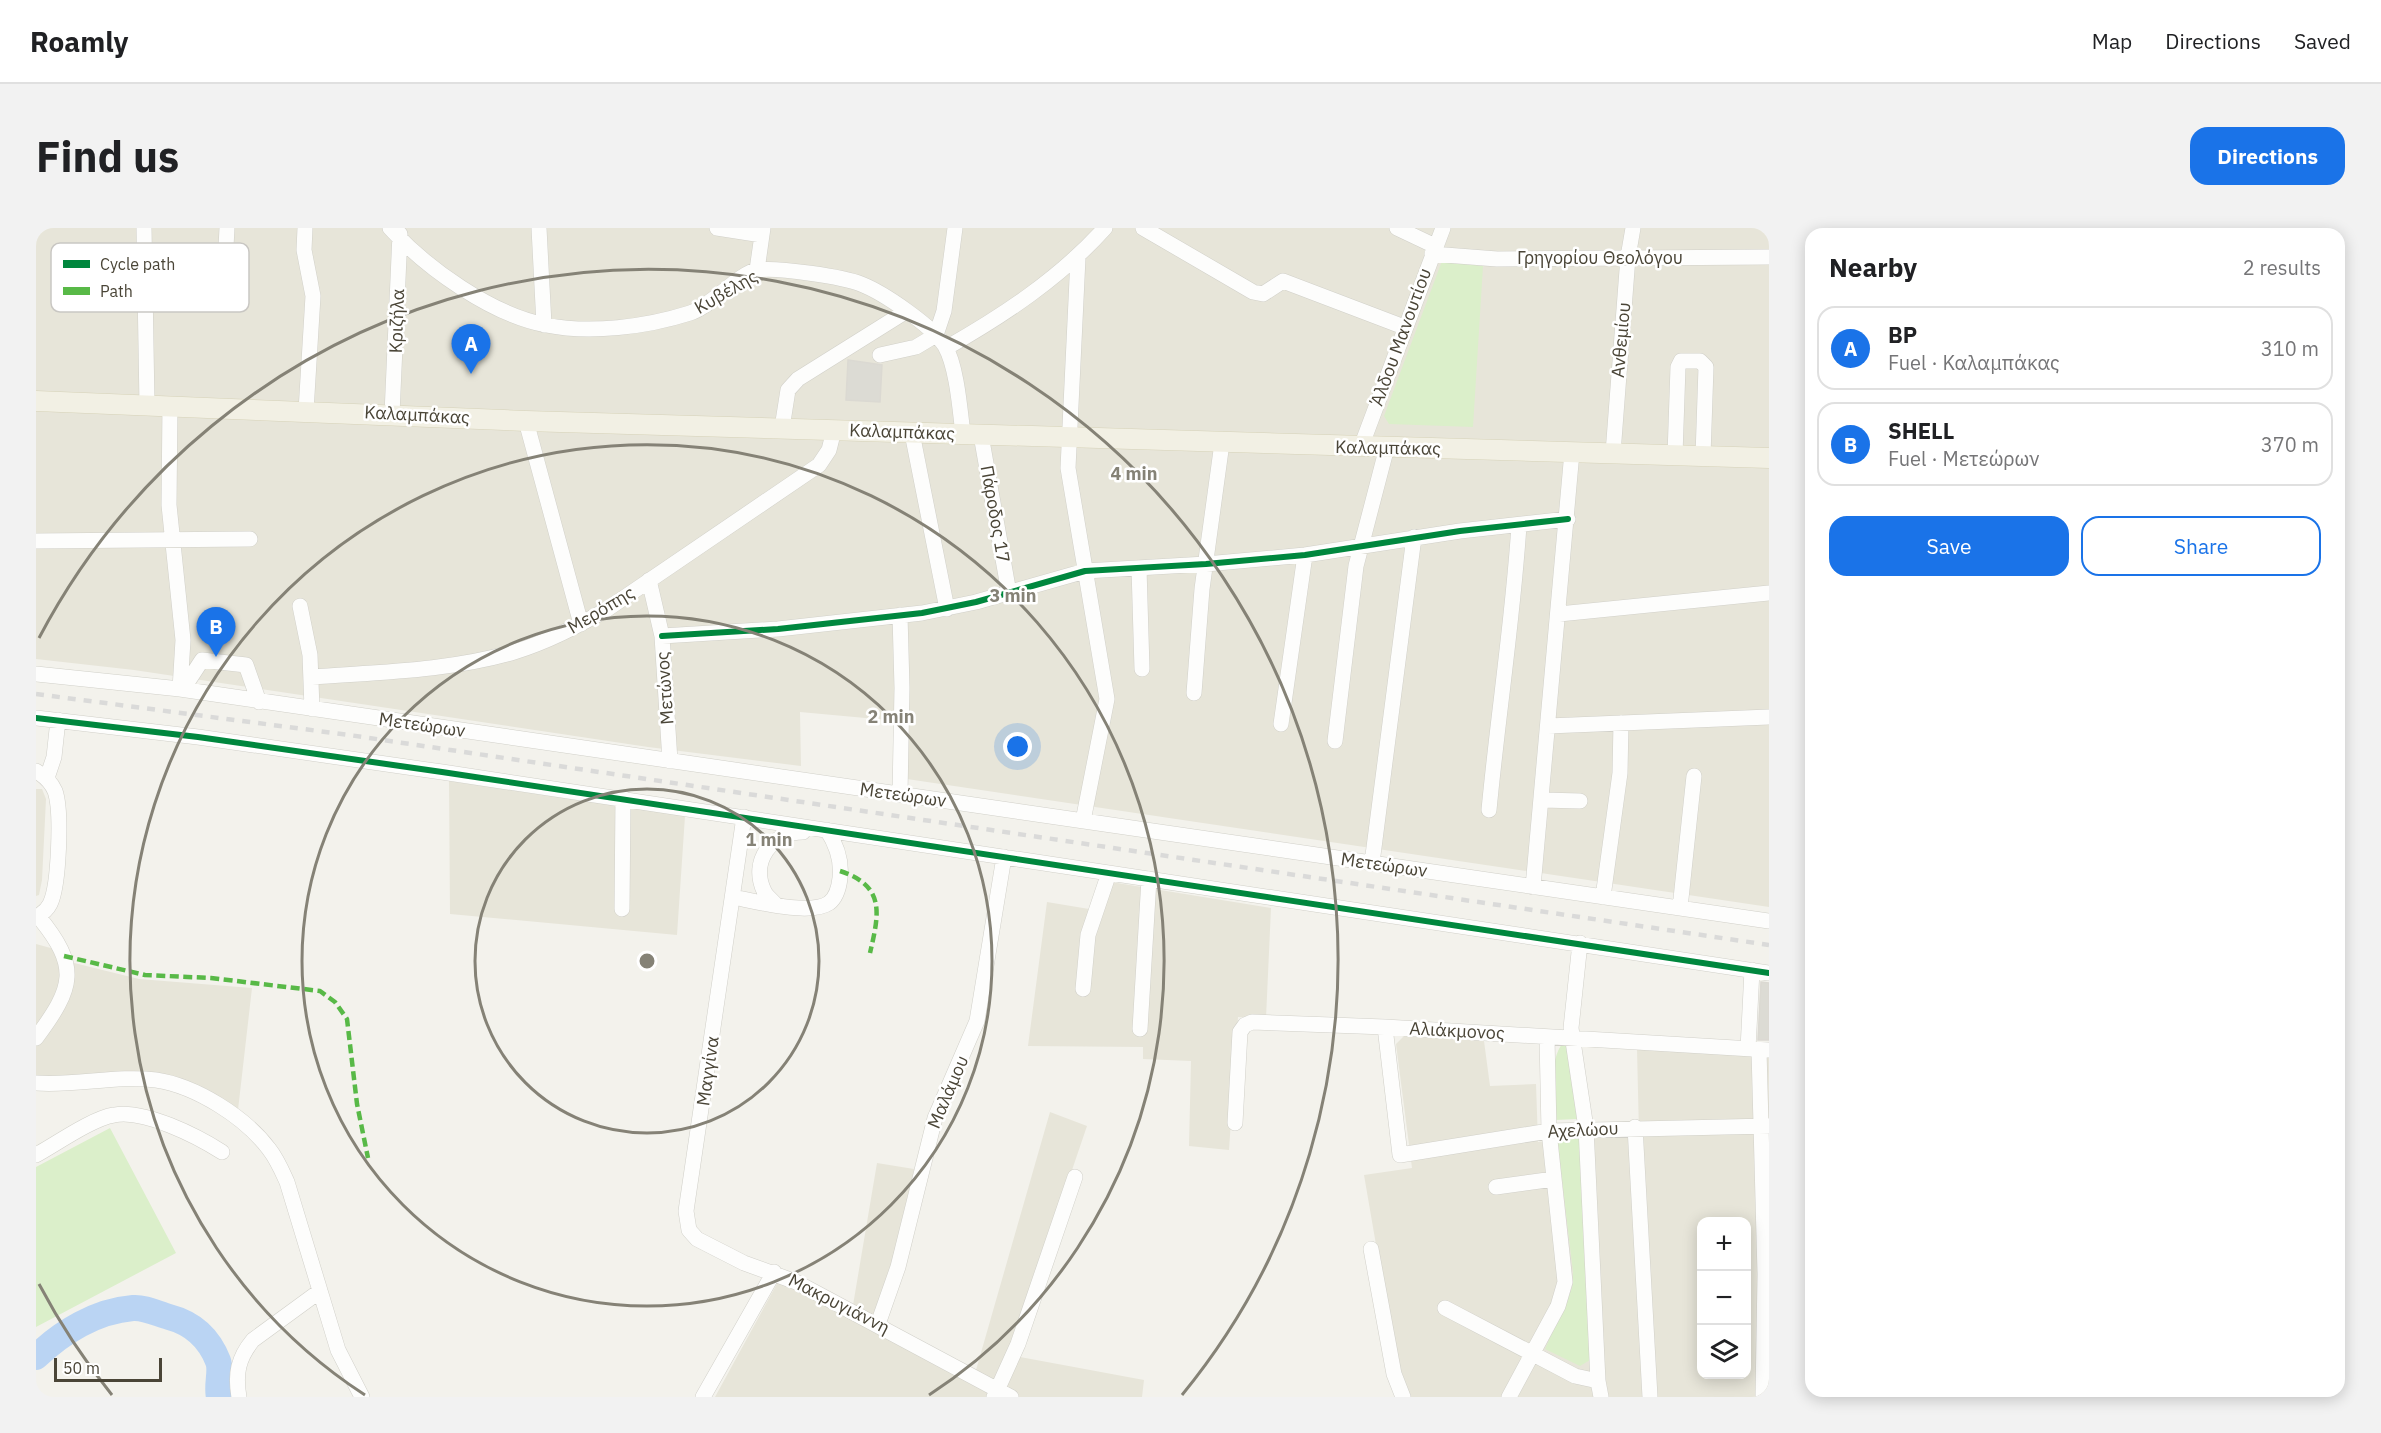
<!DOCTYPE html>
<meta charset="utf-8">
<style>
:root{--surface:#fff;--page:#f2f2f2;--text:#202124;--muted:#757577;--line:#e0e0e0;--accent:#1a73e8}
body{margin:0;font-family:"IBM Plex Sans",sans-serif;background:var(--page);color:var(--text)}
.controls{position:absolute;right:18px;bottom:18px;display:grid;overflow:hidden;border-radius:12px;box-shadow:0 3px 15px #0003}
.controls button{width:54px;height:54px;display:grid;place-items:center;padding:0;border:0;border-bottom:2px solid var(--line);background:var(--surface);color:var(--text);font:30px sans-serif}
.scale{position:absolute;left:18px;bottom:15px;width:108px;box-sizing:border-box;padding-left:6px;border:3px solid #4a4537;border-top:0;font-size:16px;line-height:21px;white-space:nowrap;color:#4a4537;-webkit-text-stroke:4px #fff;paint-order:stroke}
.you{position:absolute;left:982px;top:519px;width:21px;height:21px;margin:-15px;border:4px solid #fff;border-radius:50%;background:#1a73e8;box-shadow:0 0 0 9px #1a73e833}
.badge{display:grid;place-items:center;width:39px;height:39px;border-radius:50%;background:var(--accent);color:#fff;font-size:20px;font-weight:700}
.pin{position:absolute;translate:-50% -50px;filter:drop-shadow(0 2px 3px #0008)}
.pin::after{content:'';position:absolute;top:32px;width:21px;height:18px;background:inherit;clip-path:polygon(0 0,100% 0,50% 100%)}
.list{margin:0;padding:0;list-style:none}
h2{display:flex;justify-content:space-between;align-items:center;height:78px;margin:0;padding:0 24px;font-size:26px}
h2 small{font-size:20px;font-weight:400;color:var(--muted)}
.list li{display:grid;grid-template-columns:39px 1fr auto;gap:18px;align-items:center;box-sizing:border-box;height:84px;margin:0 12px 12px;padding:0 12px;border:2px solid var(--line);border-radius:18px}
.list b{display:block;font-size:22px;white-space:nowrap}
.list p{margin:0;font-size:20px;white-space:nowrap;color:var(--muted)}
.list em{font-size:20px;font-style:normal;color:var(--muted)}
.actions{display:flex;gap:12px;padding:18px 24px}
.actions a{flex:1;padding:14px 0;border:2px solid var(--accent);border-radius:18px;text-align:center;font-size:21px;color:var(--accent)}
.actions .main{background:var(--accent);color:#fff}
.icon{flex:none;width:33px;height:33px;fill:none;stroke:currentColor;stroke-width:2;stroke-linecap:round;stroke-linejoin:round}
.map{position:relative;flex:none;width:1733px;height:1169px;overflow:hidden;border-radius:18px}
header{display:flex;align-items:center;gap:36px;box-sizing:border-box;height:84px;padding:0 30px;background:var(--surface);border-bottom:2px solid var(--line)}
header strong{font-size:28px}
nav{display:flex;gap:33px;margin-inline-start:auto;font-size:21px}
.intro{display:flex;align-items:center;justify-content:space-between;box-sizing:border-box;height:144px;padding:0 36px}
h1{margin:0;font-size:42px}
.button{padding:15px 27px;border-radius:18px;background:var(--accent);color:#fff;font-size:21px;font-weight:700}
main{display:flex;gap:36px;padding:0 36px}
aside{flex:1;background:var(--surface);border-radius:18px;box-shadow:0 3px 15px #0003}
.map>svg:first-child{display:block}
.residential{fill:#e7e5d9;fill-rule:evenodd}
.green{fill:#dbefca}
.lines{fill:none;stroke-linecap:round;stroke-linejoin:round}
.river{stroke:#bad4f3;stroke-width:26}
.building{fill:#dcdbd4;stroke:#dbd9d2;stroke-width:1.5}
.minor-casing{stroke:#d1d0c9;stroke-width:16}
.major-casing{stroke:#d6d2b8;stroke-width:21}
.minor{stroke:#fdfdfc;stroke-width:15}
.major{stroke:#f2f0e4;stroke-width:20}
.rail{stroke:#dadad9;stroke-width:4.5;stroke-dasharray:8 8;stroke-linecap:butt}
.quiet{stroke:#58b947;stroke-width:4.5;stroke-dasharray:9 4.5;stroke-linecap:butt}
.cycleway-casing{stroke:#fff;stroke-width:10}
.cycleway{stroke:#00873e;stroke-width:6}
.ring{fill:none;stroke:#858276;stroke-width:3}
.labels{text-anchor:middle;stroke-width:5;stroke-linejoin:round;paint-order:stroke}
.street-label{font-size:18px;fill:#4a4537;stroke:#fff}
.key{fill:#fff;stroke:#c9c7c3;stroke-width:1.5}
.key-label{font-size:16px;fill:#4a4537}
.centre{fill:#858276;stroke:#fff;stroke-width:3}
.ring-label{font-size:18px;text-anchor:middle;font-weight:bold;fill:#858276;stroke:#fff;stroke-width:5;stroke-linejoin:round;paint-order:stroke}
</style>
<header>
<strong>Roamly</strong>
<nav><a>Map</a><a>Directions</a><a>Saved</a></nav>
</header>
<div class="intro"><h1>Find us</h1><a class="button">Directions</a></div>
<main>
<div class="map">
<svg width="1733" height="1169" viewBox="0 0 1733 1169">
<rect width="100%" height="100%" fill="#f3f2ec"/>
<path class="residential" d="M0,0H1733V679L871,551L873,494L764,484L765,538L612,519L98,442L0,431Z
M413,553L649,588L641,707L414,686Z
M0,561H6L10,571L6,652L3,667L0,668Z
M1075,654L1235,680L1230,790L1202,789L1193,922L1153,918L1155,833L1107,831V819L992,818L1011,674L1065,683Z
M0,716L22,722L26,732L103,751L216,760L202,882L158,855L135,848L102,843L44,848H0Z
M1368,808L1448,813L1454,858L1500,856L1502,914L1558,907L1603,906L1601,821L1733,829V1169H1375L1359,1127L1328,947L1376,940L1360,816ZM1666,994H1710V1146H1666Z
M1014,884L1051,898L973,1127L1108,1152L1106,1169H679L743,1052L815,1089L841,935L878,941L859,1035L834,1101L936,1156Z"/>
<path class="green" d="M1406,33L1447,38L1437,199L1353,196L1348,188Z
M1527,815H1531L1541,891L1519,892C1519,870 1512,832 1527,815Z
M74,900L140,1025L0,1099V939Z
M1544,906L1554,1132L1544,1138L1509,1121L1536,1060L1537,1044L1521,910Z"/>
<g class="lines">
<path class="river" d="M0,1129C26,1104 60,1083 97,1080C108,1079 122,1086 133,1089C156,1095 173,1110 182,1133C186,1143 180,1157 183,1169"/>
</g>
<path class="building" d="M812,132L846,137L844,174L810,172Z
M1725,754L1733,755V812H1722Z"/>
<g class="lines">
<defs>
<path id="minor" d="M108,0L111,176
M269,0L268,22L277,68L270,183
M354,0C390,40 456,87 510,97C554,106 610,99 654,85C676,78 702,45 722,42C741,39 808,49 825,56C848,65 896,98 909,118C921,139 924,182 927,206
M503,0L508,97
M681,0L726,7
M1107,0L1217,64L1227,66L1247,53L1368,99
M1361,0L1399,18
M1396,26L1461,31L1733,29
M1042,30L1032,240L1071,471L1047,593
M721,42L727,0
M188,57L191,0
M910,120C968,87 1024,50 1069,0
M844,127L880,119L900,107L908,83L919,0
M134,177L133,277L147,412L144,461
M356,186L364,6
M490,193L545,396
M746,200L752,162L762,151L869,84
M876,205L911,381
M945,207L973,365
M1325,219L1407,0
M1577,225L1592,29L1597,0
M1639,227L1642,139L1645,133H1664L1670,139L1667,228
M0,313L214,311
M1103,340L1106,441
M613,352L626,408L634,533
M264,378L274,427L276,481
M1523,386L1733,365
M626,408L742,401L886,385L940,374L1049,343L1170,336L1269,327L1424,303L1532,291
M0,446L144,461L1733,693
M276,449C342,444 413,443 478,424C511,414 541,398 570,382L783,237L793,222L798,202
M147,461L166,432L210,437L223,474
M1158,465L1166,361L1186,215
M0,490L162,509L406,544L1733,745
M1245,496L1269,327
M1512,498L1733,489
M1299,513L1320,338L1351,219
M0,543C9,548 15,554 19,563C26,583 23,658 14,676C11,682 6,686 0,689
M11,550L18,529L22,492
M864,567L866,460L864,387
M1507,572L1544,573
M1453,582C1462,486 1477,392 1483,297
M708,589L650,983L653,1002L661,1011L708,1035L760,1054L975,1169
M1336,635L1378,309
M1497,659L1536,224
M697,669C718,673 774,688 793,675C801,669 803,659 804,650C806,633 800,616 791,602
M1567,669L1584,545L1585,495
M740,677C737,673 730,668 728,663C714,633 736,604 767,604
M1644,680L1658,548
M586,681L587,570
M1544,715L1535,800L1550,900L1562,1153L1565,1169
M1047,761L1052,707L1073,645
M1349,799L1364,927L1513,903L1733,898
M1104,801L1113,651
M0,810C38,759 44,739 2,688
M1712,821L1716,742
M1723,822L1729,1046L1727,1169
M0,855C40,858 81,847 120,852C160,858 209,889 233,921C241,931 246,943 251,954L302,1122L326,1169
M1199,895L1204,804L1209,797L1216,794L1349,799L1733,822
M1599,899L1614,1169
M0,927C20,916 57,890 78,887C108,881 161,908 186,924
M1460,959L1518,951
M1335,1021L1358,1146L1367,1169
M1409,1080L1539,1148L1562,1153
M842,1096L862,1039L899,890L941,793L968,629
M203,1169C199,1146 202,1130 217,1112L284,1063
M667,1169L738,1044
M958,1169L982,1116L1039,949
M1473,1169L1522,1078L1529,1054L1513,903L1511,809"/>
<path id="major" d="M0,173L490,193L1733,230"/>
</defs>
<use href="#minor" class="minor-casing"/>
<use href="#major" class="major-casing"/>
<use href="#minor" class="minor"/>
<use href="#major" class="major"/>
<path class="rail" d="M0,466L313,507L1733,717"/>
<path class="quiet" d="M804,643C850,658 843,686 834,725
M28,728L109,747L175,750L284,763L299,774L311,791L321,876L332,930"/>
<defs>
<path id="cycleway" d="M626,408L742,401L886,385L940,374L1049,343L1170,336L1269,327L1424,303L1532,291
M0,490L162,509L406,544L1733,745"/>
</defs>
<use href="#cycleway" class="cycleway-casing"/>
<use href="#cycleway" class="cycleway"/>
</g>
<g class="ring">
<circle cx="611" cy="733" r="172"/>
<circle cx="611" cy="733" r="345"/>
<path d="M329 1167A517 517 0 1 1 893 1167"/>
<path d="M76 1167A689 689 0 0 1 3 1056M3 410A689 689 0 1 1 1146 1167"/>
</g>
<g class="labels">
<g class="street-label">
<text x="1564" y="36">Γρηγορίου Θεολόγου</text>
<text transform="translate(690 64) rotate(-30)" y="6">Κυβέλης</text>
<text transform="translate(361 93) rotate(-88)" y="6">Κριζήλα</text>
<text transform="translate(1365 109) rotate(-70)" y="6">Άλδου Μανουτίου</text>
<text transform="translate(1585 112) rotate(-85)" y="6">Ανθεμίου</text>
<text transform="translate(381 187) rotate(3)" y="6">Καλαμπάκας</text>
<text transform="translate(866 204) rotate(2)" y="6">Καλαμπάκας</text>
<text transform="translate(1352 220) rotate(1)" y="6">Καλαμπάκας</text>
<text transform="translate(959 286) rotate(80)" y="6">Πάροδος 17</text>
<text transform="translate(565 382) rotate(-31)" y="6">Μερόπης</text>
<text transform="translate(629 460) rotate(-94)" y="6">Μετώνος</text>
<text transform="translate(386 497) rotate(8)" y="6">Μετεώρων</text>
<text transform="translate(867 567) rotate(8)" y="6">Μετεώρων</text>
<text transform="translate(1348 637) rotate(8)" y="6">Μετεώρων</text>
<text transform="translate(1421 803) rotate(3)" y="6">Αλιάκμονος</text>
<text transform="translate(672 843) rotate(-82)" y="6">Μαγγίνα</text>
<text transform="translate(912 864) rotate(-67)" y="6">Μαλάμου</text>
<text transform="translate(1547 902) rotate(-3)" y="6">Αχελώου</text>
<text transform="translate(803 1076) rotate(27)" y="6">Μακρυγιάννη</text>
</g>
</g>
<rect x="15" y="15" width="198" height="69" rx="9" class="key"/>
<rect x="27" y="32" width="27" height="8" fill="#00873e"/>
<rect x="27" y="59" width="27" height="8" fill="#58b947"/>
<g class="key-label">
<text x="64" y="42">Cycle path</text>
<text x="64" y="69">Path</text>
</g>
<circle cx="611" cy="733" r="9" class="centre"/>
<g class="ring-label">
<text x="1098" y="252">4 min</text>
<text x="977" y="374">3 min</text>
<text x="855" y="495">2 min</text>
<text x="733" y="618">1 min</text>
</g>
</svg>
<div class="controls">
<button>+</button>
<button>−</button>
<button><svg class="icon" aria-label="layers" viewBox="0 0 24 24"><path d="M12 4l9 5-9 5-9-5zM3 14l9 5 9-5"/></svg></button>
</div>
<div class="scale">50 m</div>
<div class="you"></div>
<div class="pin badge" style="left:435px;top:146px">A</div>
<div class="pin badge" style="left:180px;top:429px">B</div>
</div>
<aside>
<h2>Nearby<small>2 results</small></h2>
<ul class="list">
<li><span class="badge">A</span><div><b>BP</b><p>Fuel · Καλαμπάκας</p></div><em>310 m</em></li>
<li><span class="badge">B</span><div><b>SHELL</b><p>Fuel · Μετεώρων</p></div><em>370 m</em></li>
</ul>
<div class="actions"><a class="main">Save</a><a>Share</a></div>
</aside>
</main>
